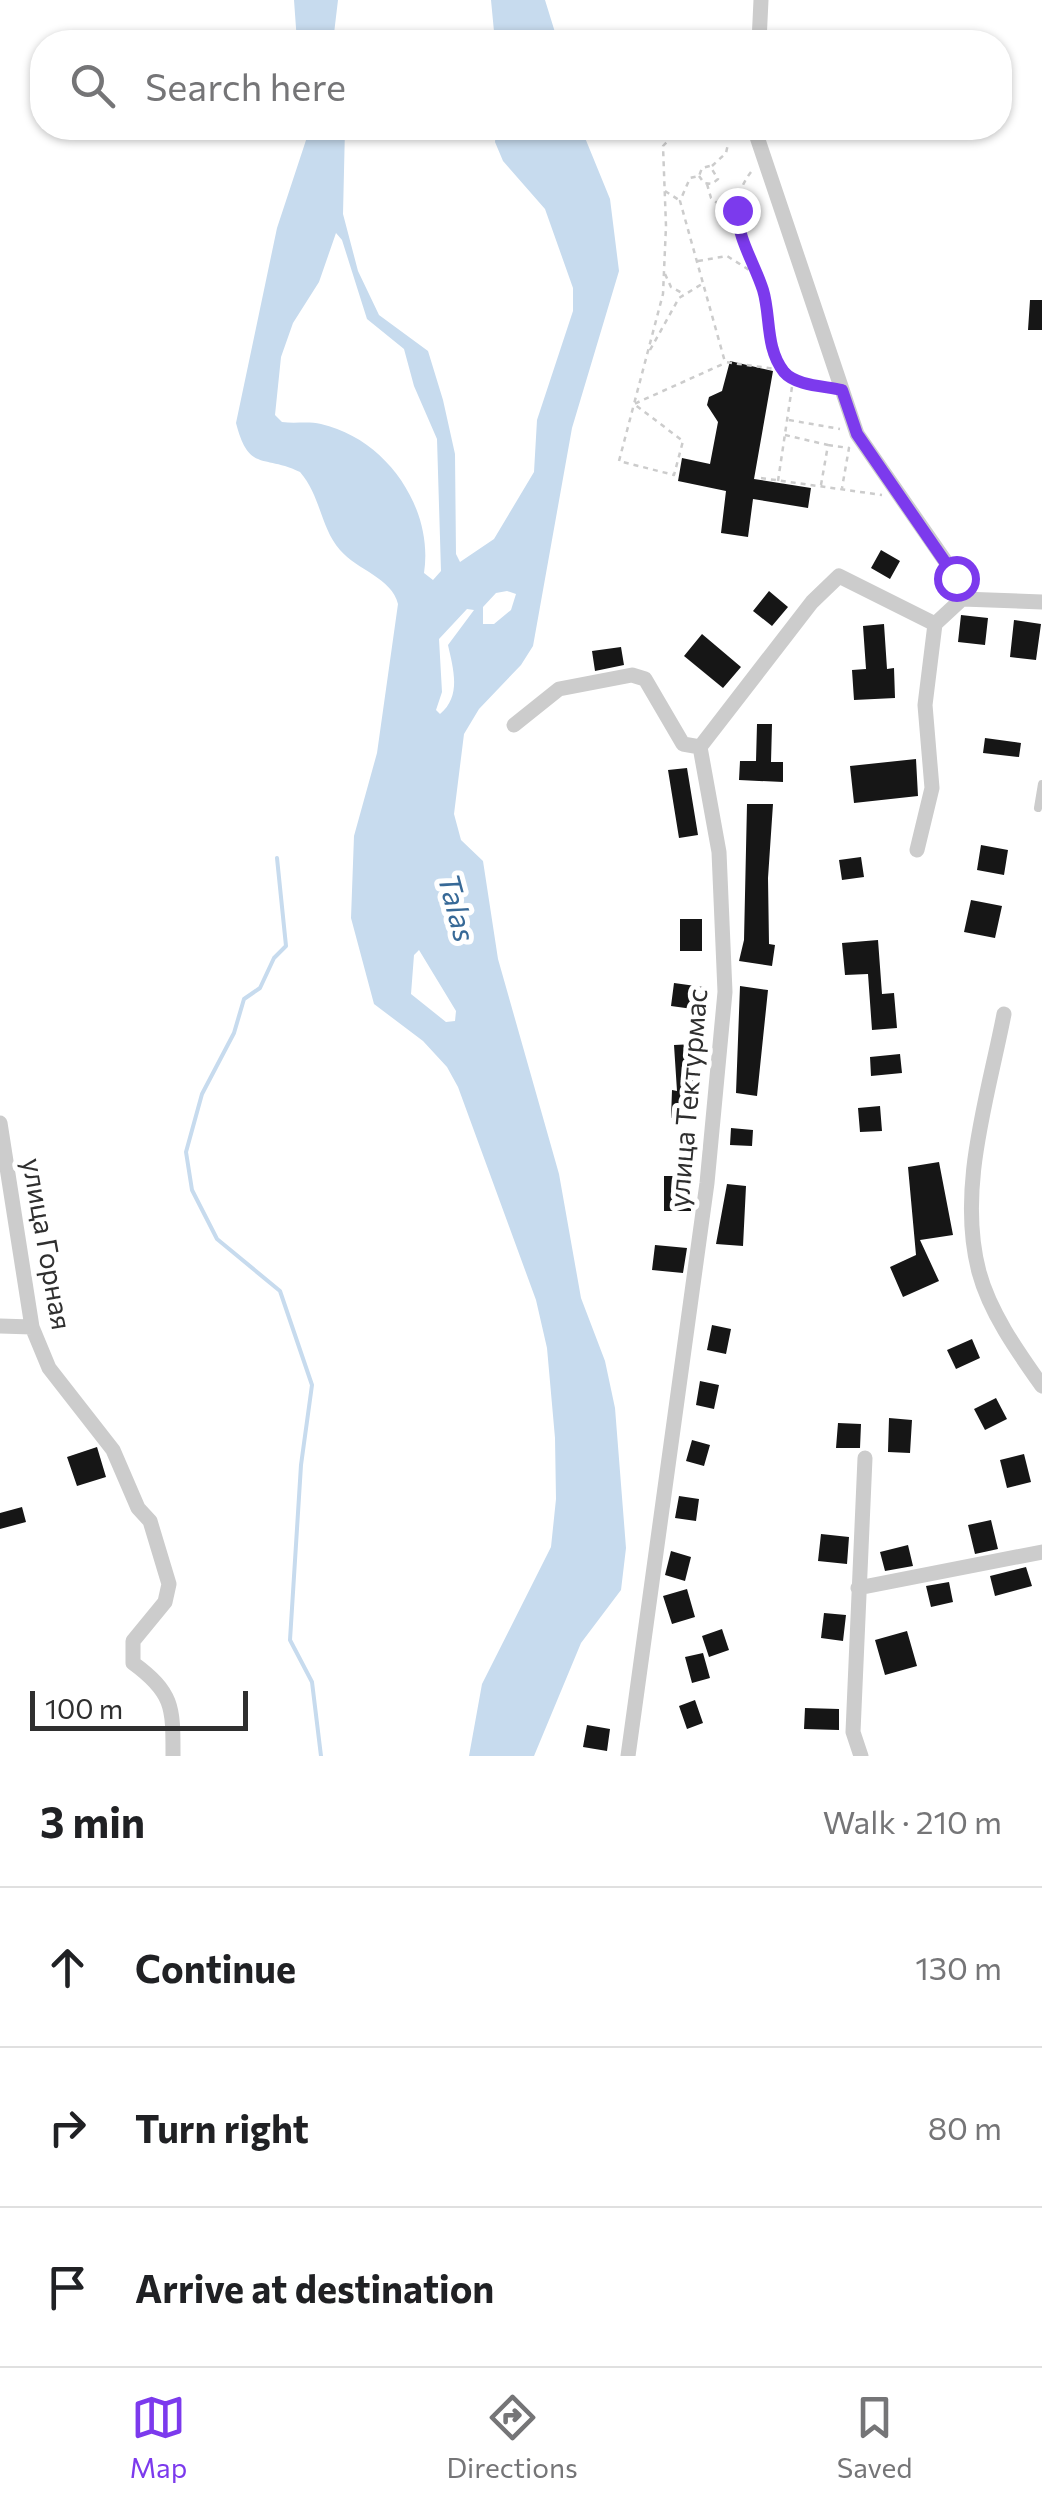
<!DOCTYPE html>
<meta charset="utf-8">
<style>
:root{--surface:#fff;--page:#f2f2f2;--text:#202124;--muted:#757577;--line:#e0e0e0;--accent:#7c3aed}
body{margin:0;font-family:Commissioner,sans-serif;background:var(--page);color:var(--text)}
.scale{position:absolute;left:30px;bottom:25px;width:218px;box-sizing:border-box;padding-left:10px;border:5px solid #2f2f2f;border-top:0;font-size:28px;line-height:35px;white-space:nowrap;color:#2f2f2f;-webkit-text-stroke:8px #fff;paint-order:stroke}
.stop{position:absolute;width:30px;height:30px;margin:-22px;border:8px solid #7c3aed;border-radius:50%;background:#fff}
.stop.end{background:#7c3aed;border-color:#fff;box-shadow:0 2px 10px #0008}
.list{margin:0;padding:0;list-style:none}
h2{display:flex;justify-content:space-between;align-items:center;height:130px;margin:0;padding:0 40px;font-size:42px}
h2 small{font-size:32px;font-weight:400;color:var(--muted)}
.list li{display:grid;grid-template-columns:65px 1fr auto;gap:30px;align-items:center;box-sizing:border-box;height:160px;padding:0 40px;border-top:2px solid var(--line)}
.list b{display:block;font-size:38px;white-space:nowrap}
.list em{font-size:32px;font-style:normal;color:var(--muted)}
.icon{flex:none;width:55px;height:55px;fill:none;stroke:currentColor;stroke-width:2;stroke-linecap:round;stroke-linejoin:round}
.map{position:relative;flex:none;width:1042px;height:1756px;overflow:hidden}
.search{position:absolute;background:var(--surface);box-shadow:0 2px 8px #0004;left:30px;right:30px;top:30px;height:110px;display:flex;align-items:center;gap:25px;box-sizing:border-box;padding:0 35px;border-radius:40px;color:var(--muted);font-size:38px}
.sheet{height:610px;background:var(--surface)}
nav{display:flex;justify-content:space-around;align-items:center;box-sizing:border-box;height:140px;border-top:2px solid var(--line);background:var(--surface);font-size:28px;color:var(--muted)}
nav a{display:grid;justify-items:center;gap:5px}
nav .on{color:var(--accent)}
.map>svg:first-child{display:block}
.water{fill:#c7dbee;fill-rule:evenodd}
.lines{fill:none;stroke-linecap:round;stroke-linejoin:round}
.stream{stroke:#c7dbee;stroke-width:4}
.building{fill:#161616}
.path{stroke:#ccc;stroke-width:2.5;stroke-dasharray:5 5;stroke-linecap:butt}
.lane{stroke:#ccc;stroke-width:8}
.street{stroke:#ccc;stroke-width:15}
.route{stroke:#7c3aed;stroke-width:12}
.labels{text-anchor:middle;stroke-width:10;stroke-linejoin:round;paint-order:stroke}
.street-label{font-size:28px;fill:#2f2f2f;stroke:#fff}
.water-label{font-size:30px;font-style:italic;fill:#376997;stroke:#fff}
</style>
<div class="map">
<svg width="1042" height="1756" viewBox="0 0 1042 1756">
<rect width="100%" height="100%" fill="#fff"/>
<path class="water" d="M294,0H338L333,42H297Z
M491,0H545L558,42H495Z
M310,128H345L343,214L358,271L379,315L428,351L443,400L455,454L456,554L460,562L494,539L534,472L537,420L573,311V288L545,209L503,161L495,142L496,128H581L610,199L619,271L572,428L533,646L521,665L479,709L464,734L454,814L461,840L483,861L498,959L559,1174L581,1298L605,1361L615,1408L626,1548L621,1590L581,1643L534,1756H469L482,1684L551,1547L556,1499L555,1438L547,1348L536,1300L458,1087L447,1067L423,1041L374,1004L351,918L354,836L377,753L398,604C392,578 357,570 340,550C320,527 321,496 300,472C263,454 249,473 236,423L277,228ZM336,233L342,240L367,319L404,349L414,386L437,439L441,571L433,580L424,573C434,509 387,439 321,424C308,421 295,424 282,422L275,415L281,357L293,323L319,282ZM507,591L516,594L511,610L494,624H483V607L496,593ZM467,609L474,610L448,645C453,668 462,696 440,714L436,710L442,692L439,639ZM419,950L456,1011L455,1021L446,1022L411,994L414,955Z"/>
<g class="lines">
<path class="stream" d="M277,858L286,946L274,958L260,988L244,999L234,1033L202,1094L186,1152L192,1190L217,1239L280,1291L312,1385L301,1465L290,1640L312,1682L321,1756"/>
</g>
<path class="building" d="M1030,300H1042V330H1028Z
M730,361L773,371L754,479L811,488L808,508L753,499L748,537L721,533L726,491L678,481L682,458L710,464L718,422L707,405L709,397L722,391Z
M881,550L900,561L890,579L871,568Z
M769,591L788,607L772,626L753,611Z
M961,615L988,618L985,645L958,642Z
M1014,620L1041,624L1036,660L1010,657Z
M884,624L887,669L894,668L895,698L854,700L852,670L866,669L863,626Z
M702,634L741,667L723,688L684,656Z
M621,647L624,665L595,671L592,651Z
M757,724H772L771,762H783V782L739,780L740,761H756Z
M985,738L1021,743L1019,757L983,753Z
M916,759L918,796L854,803L850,766Z
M687,768L698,835L679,838L668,770Z
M747,804H773L768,878L769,944L775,945L772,966L739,961L744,940Z
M981,845L1008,850L1004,875L977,870Z
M861,857L864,877L842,880L839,860Z
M971,900L1002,906L995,938L964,932Z
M680,919H702V951H680Z
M878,940L882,994L894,993L897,1028L872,1030L868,974L845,975L842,943Z
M674,983L703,987L700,1010L671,1006Z
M740,986L768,990L757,1096L736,1093Z
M695,1044L691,1119L671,1118L672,1090L677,1091L674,1045Z
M900,1054L902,1073L871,1076L870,1057Z
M880,1106L882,1131L860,1132L858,1108Z
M731,1128L753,1130L752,1146L730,1145Z
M939,1162L953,1235L920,1240L939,1281L903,1297L890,1267L916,1255L908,1167Z
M664,1176H691V1211H664Z
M727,1184L746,1186L743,1246L716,1244Z
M655,1245L687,1248L683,1273L652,1270Z
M712,1325L731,1329L726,1354L707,1350Z
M972,1339L980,1358L956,1369L947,1350Z
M700,1381L719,1385L714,1409L696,1405Z
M996,1398L1007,1419L985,1430L974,1409Z
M889,1418L912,1420L910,1453L888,1452Z
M838,1423L861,1424L860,1448H836Z
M692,1440L710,1445L704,1466L686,1461Z
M97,1447L106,1477L77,1486L67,1457Z
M1024,1454L1031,1482L1007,1488L1000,1460Z
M679,1496L699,1499L696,1521L675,1518Z
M22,1507L26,1522L0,1529V1513Z
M991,1520L998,1549L975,1554L968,1525Z
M821,1534L849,1537L847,1564L818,1561Z
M908,1545L913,1566L885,1571L880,1552Z
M671,1551L691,1557L685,1581L665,1575Z
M1026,1567L1032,1586L995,1596L990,1576Z
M949,1582L953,1602L931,1607L926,1586Z
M687,1589L695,1617L672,1624L663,1596Z
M824,1613L846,1615L843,1641L821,1638Z
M722,1629L729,1650L709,1657L702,1636Z
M907,1631L917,1666L885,1675L875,1640Z
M703,1653L710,1678L692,1683L685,1657Z
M695,1700L703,1723L687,1729L679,1706Z
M805,1708L839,1709V1730L804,1729Z
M587,1725L610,1729L607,1751L583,1747Z"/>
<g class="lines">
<path class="path" d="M680,128L663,146L666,226L663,294L634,404L683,441L674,475L619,461L634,404L723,364
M712,166L726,153L728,144
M751,172C719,214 752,250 764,291C773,323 766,355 793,380
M699,176L704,183L712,184L718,179L710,166L702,168L699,176L690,178L680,201L725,362L783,370
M707,184L711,198L736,218
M665,191L679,200
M698,261L727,256L754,273
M665,274L671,287L682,293
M650,350L679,298L702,284
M789,420L840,429
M785,435L828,445L821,485
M828,445L849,448L842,488
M761,478L882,495
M778,481L793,380L824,386"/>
<path class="lane" d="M1038,808L1042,784"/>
<path class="street" d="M759,42L761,0
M754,128L857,434L957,578L962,599
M514,725L559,689L632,675L645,679L683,744L700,747
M917,850L932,788L925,705L935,624
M1004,1014C988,1097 957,1189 979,1272C990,1313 1018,1352 1042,1386
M0,1123L32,1327L49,1368L113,1450L138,1508L150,1521L169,1584L165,1602L133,1641V1663C174,1693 173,1708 173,1756
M0,1326L32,1327
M858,1588L1042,1552
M628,1756L707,1183L725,992L719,852L700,747L812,602L839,576L935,624L962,599L1042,602
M861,1756L853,1732L865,1458"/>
</g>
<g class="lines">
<path class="route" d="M737,210C738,240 754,262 763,290C771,316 765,348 784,372C796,386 825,386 842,390L857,434L956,578"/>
</g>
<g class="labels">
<g class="street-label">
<text transform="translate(688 1098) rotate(-85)" y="10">улица Тектурмас</text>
<text transform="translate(47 1244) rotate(80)" y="10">улица Горная</text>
</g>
<g class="water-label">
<text transform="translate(456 908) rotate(75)" y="10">Talas</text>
</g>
</g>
</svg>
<div class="scale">100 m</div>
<div class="stop" style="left:956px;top:578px"></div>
<div class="stop end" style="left:737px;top:210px"></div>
<div class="search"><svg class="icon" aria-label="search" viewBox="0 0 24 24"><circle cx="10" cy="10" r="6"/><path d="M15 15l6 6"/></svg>Search here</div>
</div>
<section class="sheet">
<h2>3 min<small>Walk · 210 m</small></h2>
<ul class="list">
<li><svg class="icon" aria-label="ahead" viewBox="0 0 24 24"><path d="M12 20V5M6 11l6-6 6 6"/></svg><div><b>Continue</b></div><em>130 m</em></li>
<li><svg class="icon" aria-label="right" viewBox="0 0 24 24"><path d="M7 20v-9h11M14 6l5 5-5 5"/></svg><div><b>Turn right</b></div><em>80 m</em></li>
<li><svg class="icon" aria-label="arrive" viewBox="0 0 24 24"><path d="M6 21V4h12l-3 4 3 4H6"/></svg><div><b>Arrive at destination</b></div></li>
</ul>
</section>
<nav>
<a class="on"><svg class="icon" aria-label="map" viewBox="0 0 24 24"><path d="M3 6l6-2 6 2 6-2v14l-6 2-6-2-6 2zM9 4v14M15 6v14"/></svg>Map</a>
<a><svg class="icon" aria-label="directions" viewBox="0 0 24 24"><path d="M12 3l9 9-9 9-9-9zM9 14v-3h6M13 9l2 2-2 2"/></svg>Directions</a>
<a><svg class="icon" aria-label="saved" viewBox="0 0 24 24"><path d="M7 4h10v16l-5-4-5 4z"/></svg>Saved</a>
</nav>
